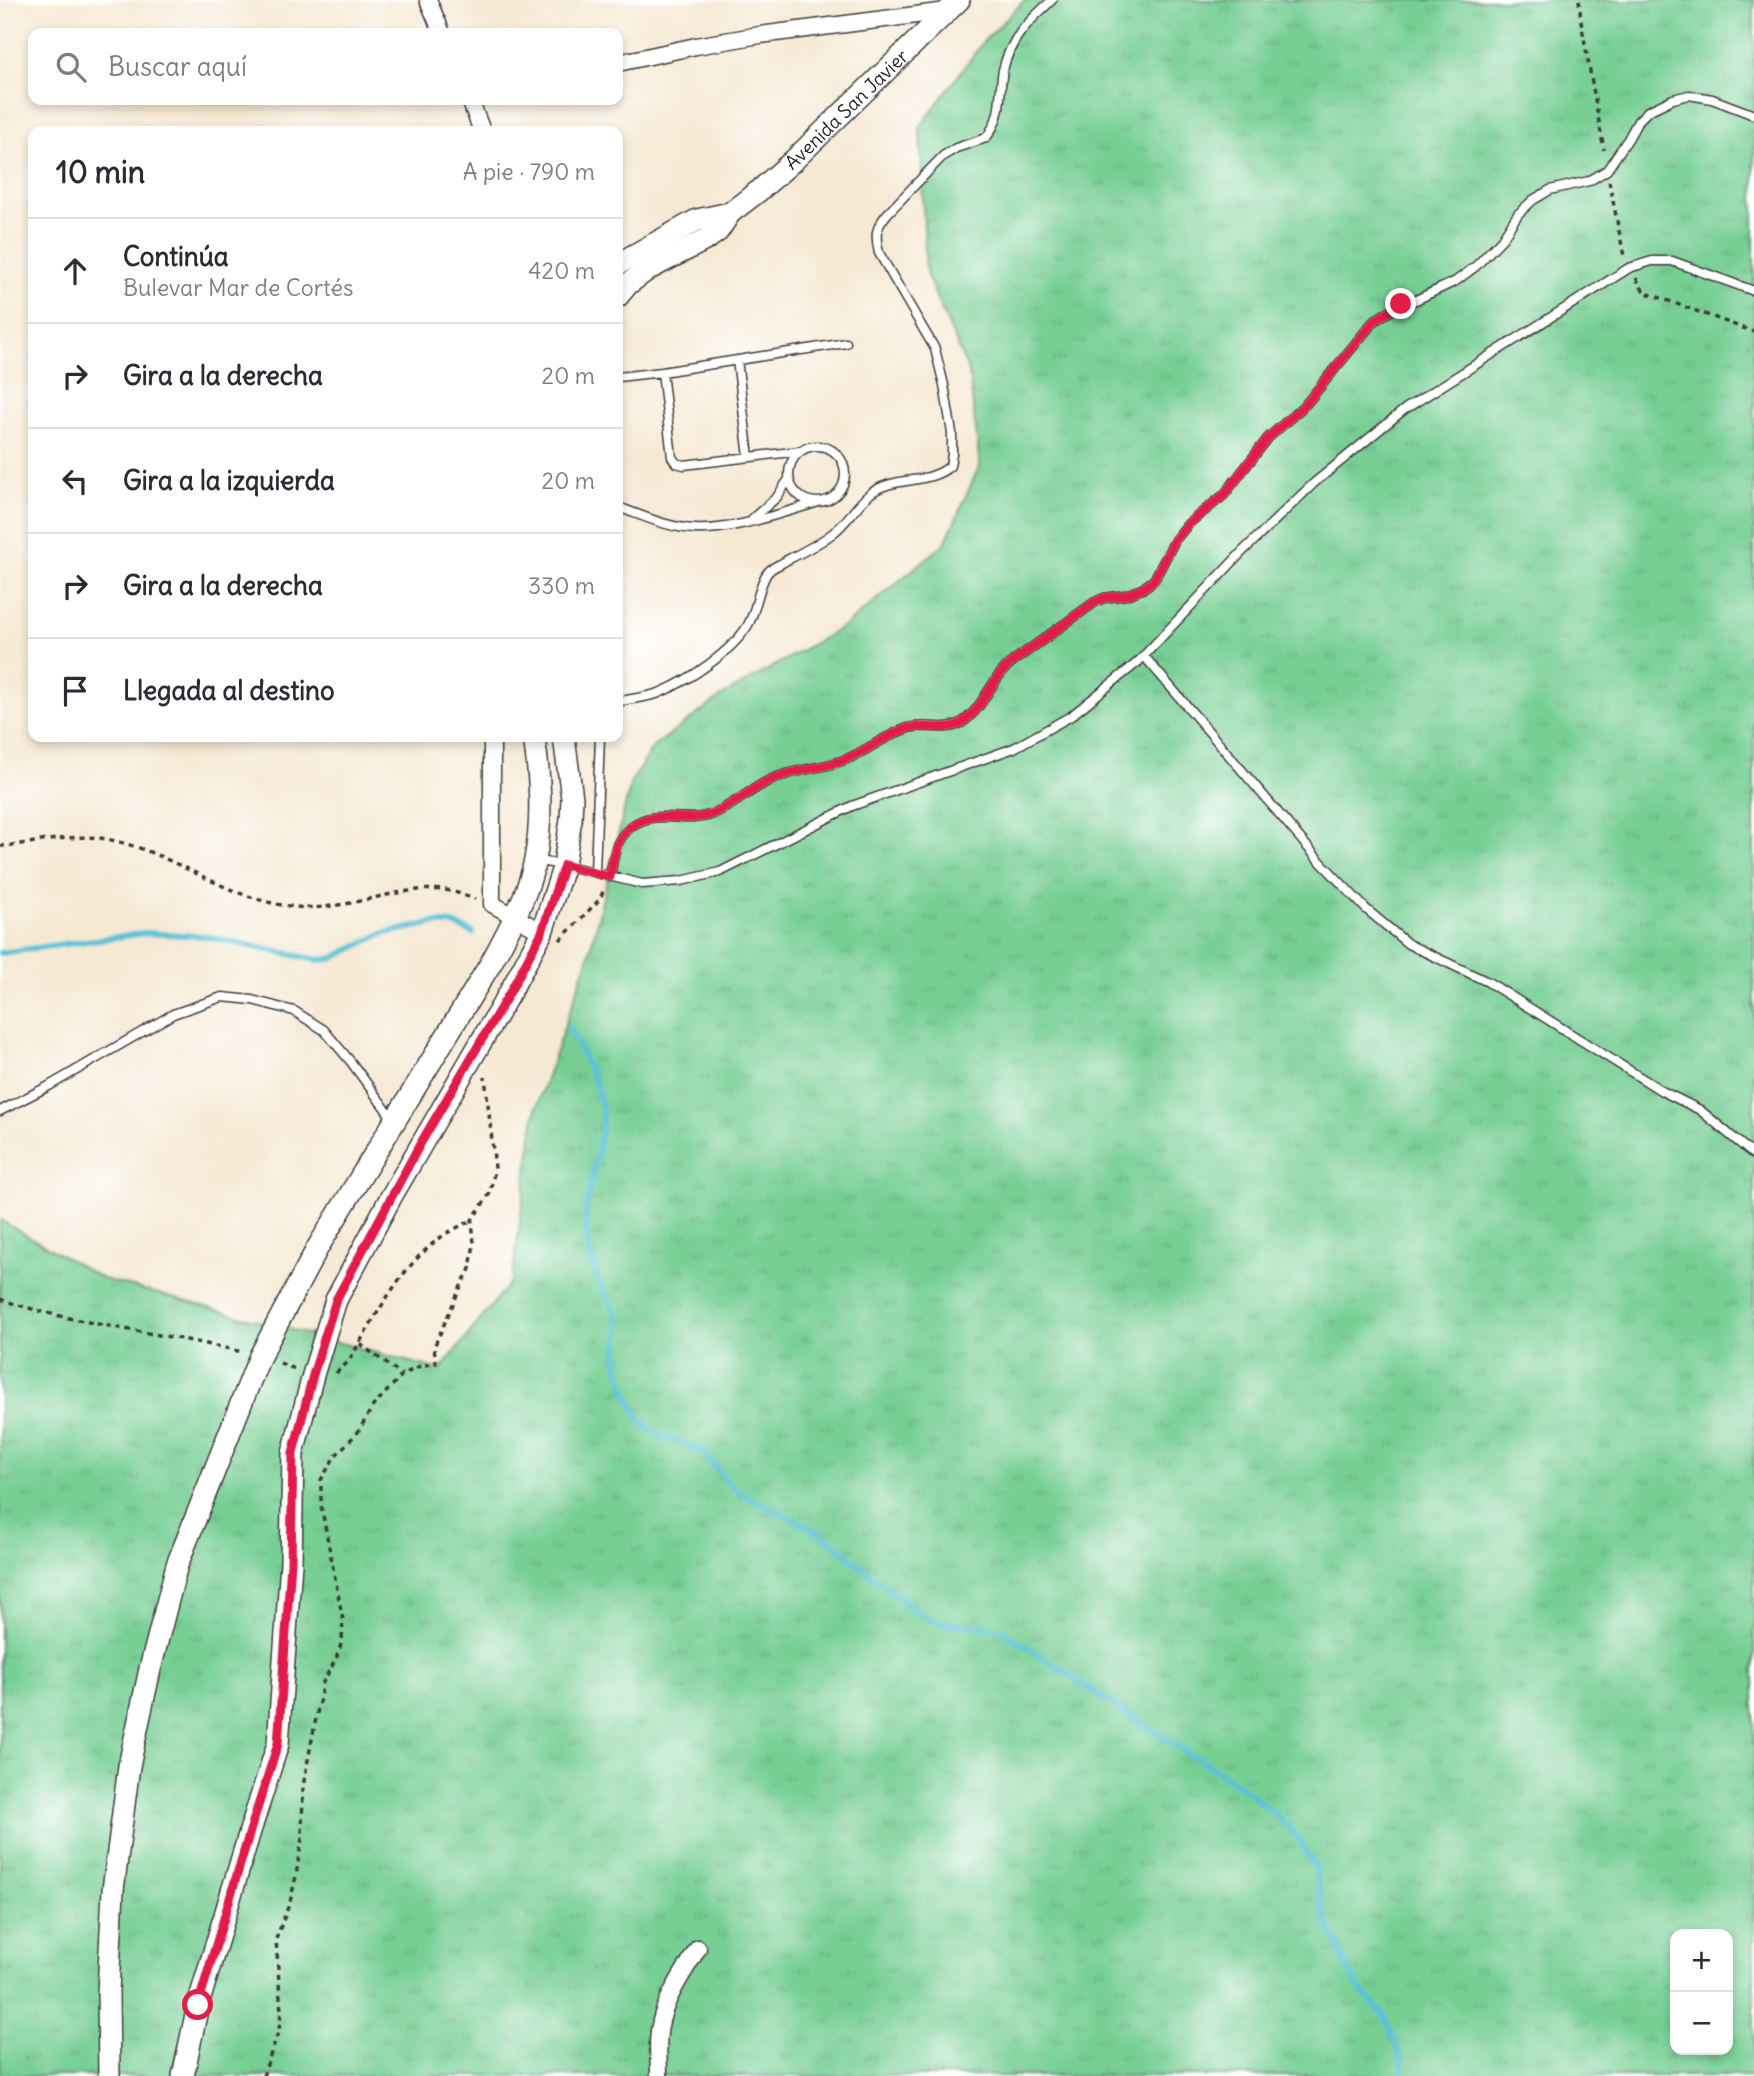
<!DOCTYPE html>
<html lang="es">
<meta charset="utf-8">
<style>
:root{--surface:#fff;--page:#f7f7f7;--text:#2b2b33;--muted:#7c7c81;--line:#e1e1e2}
body{margin:0;font-family:Delius,sans-serif;background:var(--page);color:var(--text)}
.controls{position:absolute;right:21px;bottom:21px;display:grid;overflow:hidden;border-radius:14px;box-shadow:0 4px 10px #0003}
.controls button{width:63px;height:63px;display:grid;place-items:center;padding:0;border:0;border-bottom:2px solid var(--line);background:var(--surface);color:var(--text);font:35px sans-serif}
.stop{position:absolute;width:21px;height:21px;margin:-16px;border:5px solid #e11d48;border-radius:50%;background:#fff}
.stop.end{background:#e11d48;border-color:#fff;box-shadow:0 2px 7px #0008}
.list{margin:0;padding:0;list-style:none}
h2{display:flex;justify-content:space-between;align-items:center;height:91px;margin:0;padding:0 28px;font-size:30px}
h2 small{font-size:23px;font-weight:400;color:var(--muted)}
.list li{display:grid;grid-template-columns:46px 1fr auto;gap:21px;align-items:center;box-sizing:border-box;height:105px;padding:0 28px;border-top:2px solid var(--line)}
.list b{display:block;font-size:26px;white-space:nowrap}
.list p{margin:0;font-size:23px;white-space:nowrap;color:var(--muted)}
.list em{font-size:23px;font-style:normal;color:var(--muted)}
.icon{flex:none;width:38px;height:38px;fill:none;stroke:currentColor;stroke-width:2;stroke-linecap:round;stroke-linejoin:round}
.map{position:relative;flex:none;width:1754px;height:2076px;overflow:hidden}
.search{position:absolute;background:var(--surface);box-shadow:0 4px 10px #0003;left:28px;top:28px;width:595px;height:77px;display:flex;align-items:center;gap:18px;box-sizing:border-box;padding:0 24px;border-radius:14px;color:var(--muted);font-size:26px}
.panel{position:absolute;background:var(--surface);box-shadow:0 4px 10px #0003;left:28px;top:126px;width:595px;height:616px;border-radius:14px}
.map>svg:first-child{display:block}
.grass{fill:url(#grass-tufts);stroke:#4a7658;stroke-width:2;fill-rule:evenodd}
.lines{fill:none;stroke-linecap:round;stroke-linejoin:round}
.stream{stroke:#5ac2d6;stroke-width:6}
.service-casing{stroke:#3d3b38;stroke-width:11}
.minor-casing{stroke:#3d3b38;stroke-width:19}
.tertiary-casing{stroke:#3d3b38;stroke-width:24}
.path{stroke:#3d3b38;stroke-width:3.5;stroke-dasharray:5 5;stroke-linecap:butt}
.service{stroke:#fff;stroke-width:8}
.minor{stroke:#fff;stroke-width:16}
.tertiary{stroke:#fff;stroke-width:21}
.route{stroke:#e11d48;stroke-width:9}
.labels{text-anchor:middle;stroke-width:5;stroke-linejoin:round;paint-order:stroke}
.street-label{font-size:19px;fill:#1c1c1c;stroke:#fff}
</style>
<div class="map">
<svg width="1754" height="2076" viewBox="0 0 1754 2076">
<defs>
<pattern id="grass-tufts" width="24" height="20" patternUnits="userSpaceOnUse" patternTransform="scale(1.75)"><rect width="24" height="20" fill="#77cf94"/><path d="M3 7l-1-3M5 7V3M7 7l1-3M15 17l-1-3M17 17v-4M19 17l1-3" fill="none" stroke="#66b17f"/></pattern>
</defs>
<rect width="100%" height="100%" fill="#fff"/>
<filter id="ink" filterUnits="userSpaceOnUse"><feTurbulence type="fractalNoise" baseFrequency=".0143" numOctaves="2"/><feDisplacementMap in="SourceGraphic" scale="14" xChannelSelector="R" yChannelSelector="G"/><feConvolveMatrix kernelMatrix="1 2 1 2 8 2 1 2 1" color-interpolation-filters="sRGB"/></filter>
<filter id="wash" filterUnits="userSpaceOnUse"><feTurbulence type="fractalNoise" baseFrequency=".00686" numOctaves="4" result="noise"/><feDisplacementMap in="SourceGraphic" scale="28" xChannelSelector="R" yChannelSelector="G"/><feGaussianBlur stdDeviation="1.57" result="paint"/><feColorMatrix in="noise" values="0 0 0 0 0 0 0 0 0 0 0 0 0 0 0 0 0 1.4 0 .05"/><feComposite in="paint" operator="in"/></filter>
<g filter="url(#wash)">
<rect width="100%" height="100%" fill="#f6e9d4"/>
<path class="grass" d="M1025,0H1754V2076H0V1220L103,1279L440,1370L512,1280L536,1108L588,959L631,782L653,747L725,694L846,625L945,543L980,465L969,372L926,274L920,127L984,41ZM1675,1934H1728V2050H1675Z"/>
<g class="lines">
<path class="stream" d="M0,953L145,933L204,936L317,960L331,959L381,934L434,923L453,924L473,933
M570,1028C582,1055 604,1092 602,1122C600,1161 581,1198 587,1237C590,1256 595,1275 604,1292C609,1301 616,1311 619,1320C622,1330 617,1342 617,1352C618,1375 629,1403 642,1421C657,1442 688,1439 706,1456C718,1467 724,1482 737,1491C767,1511 802,1519 830,1541C855,1561 879,1582 904,1601C912,1607 921,1616 930,1619C952,1628 980,1623 1003,1631L1139,1722L1241,1786L1279,1818L1298,1838L1315,1867L1323,1911L1332,1934L1356,1984L1383,2014L1390,2028L1401,2059L1404,2076"/>
</g>
</g>
<g filter="url(#ink)">
<g class="lines">
<defs>
<path id="service" d="M737,360L749,457
M662,372L846,343
M618,377L662,372L672,457L676,463L684,465L800,451
M789 474a28 28 0 1 1 56 0a28 28 0 1 1-56 0Z
M618,507C643,516 669,528 695,529C731,531 781,513 816,503
M753,518L777,497L789,479
M1144,656L1317,858L1366,909L1408,944L1488,982L1662,1091L1700,1110L1754,1155
M618,702C631,698 646,698 659,693C688,681 732,652 748,625C757,610 759,581 769,571C774,566 782,564 787,560C803,552 819,544 833,533C848,522 856,505 870,494C893,475 927,486 950,466L952,454V433L944,385L935,349L879,253C875,234 875,229 887,214L943,156L956,148L986,138C1004,114 998,97 1003,70C1011,37 1028,22 1052,0
M538,861L564,865L642,884L681,881L720,872L852,806L1014,748L1071,716L1138,662L1242,552L1314,483L1405,409L1629,268L1652,261H1672L1754,291
M595,872L600,737
M610,877C614,856 614,840 632,826C656,808 685,824 710,815C732,807 749,790 770,780C794,769 822,769 847,759C868,750 886,735 908,728C925,723 945,732 961,723C984,709 991,678 1012,662L1095,602L1104,598L1126,595L1142,589L1154,580L1175,540L1188,524L1224,495L1268,438L1306,404L1374,321L1401,304L1416,300L1456,281L1476,266L1502,239L1518,214L1533,200L1550,190L1589,181L1607,170L1628,139L1638,121L1648,111L1673,99L1689,95L1712,99L1754,115
M0,1111L49,1086L173,1014L222,997L252,1000L294,1011L324,1030L351,1062L393,1119"/>
<path id="minor" d="M428,0L442,33
M618,63L696,46L760,35L947,11
M470,100L482,131
M492,737V904L542,932
M659,2076C659,2058 656,2039 661,2021C667,1995 685,1971 698,1948"/>
<g id="tertiary">
<path d="M618,264L697,220L730,213"/>
<path id="s1" d="M618,296L628,284L647,270L707,239L718,231L730,213L760,190L794,160L959,0"/>
<path d="M109,2076L108,1992L113,1890L129,1766L150,1669L177,1565L260,1356L318,1247L491,963C508,931 528,896 535,860C543,818 540,778 534,737"/>
<path d="M183,2076L198,2005L251,1828L278,1744L291,1563L293,1453L313,1375L336,1300L391,1197L510,992L542,932L564,865L571,819L572,798L564,737"/>
</g>
</defs>
<use href="#service" class="service-casing"/>
<use href="#minor" class="minor-casing"/>
<use href="#tertiary" class="tertiary-casing"/>
<path class="path" d="M1579,0L1581,21L1604,150
M1609,181L1624,256
M1636,278L1644,292L1754,332
M0,846C34,844 72,833 106,839C173,851 226,901 297,907C346,912 396,885 444,890C455,891 465,896 475,899
M560,940L599,900L605,888
M0,1299C78,1326 162,1332 242,1352
M360,1344L402,1375
M280,1363L295,1369
M336,1373L348,1362C376,1317 401,1263 447,1233C455,1228 464,1225 472,1220
M263,2076L279,2030L281,2012L276,1939L290,1902L296,1876L302,1838L303,1786L323,1682L336,1659L342,1641L343,1620L321,1505V1480L335,1456L358,1432L373,1406L391,1387L402,1375L420,1366L436,1363L434,1347L462,1284L470,1269L474,1243L472,1220L490,1193L495,1168L485,1077"/>
<use href="#service" class="service"/>
<use href="#minor" class="minor"/>
<use href="#tertiary" class="tertiary"/>
</g>
</g>
<g class="lines" filter="url(#ink)">
<path class="route" d="M198,2005L251,1828L278,1744L291,1563L293,1453L313,1375L336,1300L419,1146L510,992L542,932L564,865L610,877C614,856 614,840 632,826C656,808 685,824 710,815C732,807 749,790 770,780C794,769 822,769 846,759C868,750 886,735 908,728C925,724 946,732 961,723C984,709 991,678 1012,662L1095,602L1104,598L1126,595L1142,589L1154,580L1175,540L1188,524L1224,495L1268,438L1306,404L1374,321L1401,304"/>
</g>
<g class="labels">
<g class="street-label">
<text dy="7" stroke="none"><textPath href="#s1" startOffset="298">Avenida San Javier</textPath></text>
</g>
</g>
</svg>
<div class="controls">
<button>+</button>
<button>−</button>
</div>
<div class="stop" style="left:198px;top:2005px"></div>
<div class="stop end" style="left:1401px;top:304px"></div>
<div class="search"><svg class="icon" aria-label="search" viewBox="0 0 24 24"><circle cx="10" cy="10" r="6"/><path d="M15 15l6 6"/></svg>Buscar aquí</div>
<section class="panel">
<h2>10 min<small>A pie · 790 m</small></h2>
<ul class="list">
<li><svg class="icon" aria-label="ahead" viewBox="0 0 24 24"><path d="M12 20V5M6 11l6-6 6 6"/></svg><div><b>Continúa</b><p>Bulevar Mar de Cortés</p></div><em>420 m</em></li>
<li><svg class="icon" aria-label="right" viewBox="0 0 24 24"><path d="M7 20v-9h11M14 6l5 5-5 5"/></svg><div><b>Gira a la derecha</b></div><em>20 m</em></li>
<li><svg class="icon" aria-label="left" viewBox="0 0 24 24"><path d="M17 20v-9H6M10 6l-5 5 5 5"/></svg><div><b>Gira a la izquierda</b></div><em>20 m</em></li>
<li><svg class="icon" aria-label="right" viewBox="0 0 24 24"><path d="M7 20v-9h11M14 6l5 5-5 5"/></svg><div><b>Gira a la derecha</b></div><em>330 m</em></li>
<li><svg class="icon" aria-label="arrive" viewBox="0 0 24 24"><path d="M6 21V4h12l-3 4 3 4H6"/></svg><div><b>Llegada al destino</b></div></li>
</ul>
</section>
</div>
